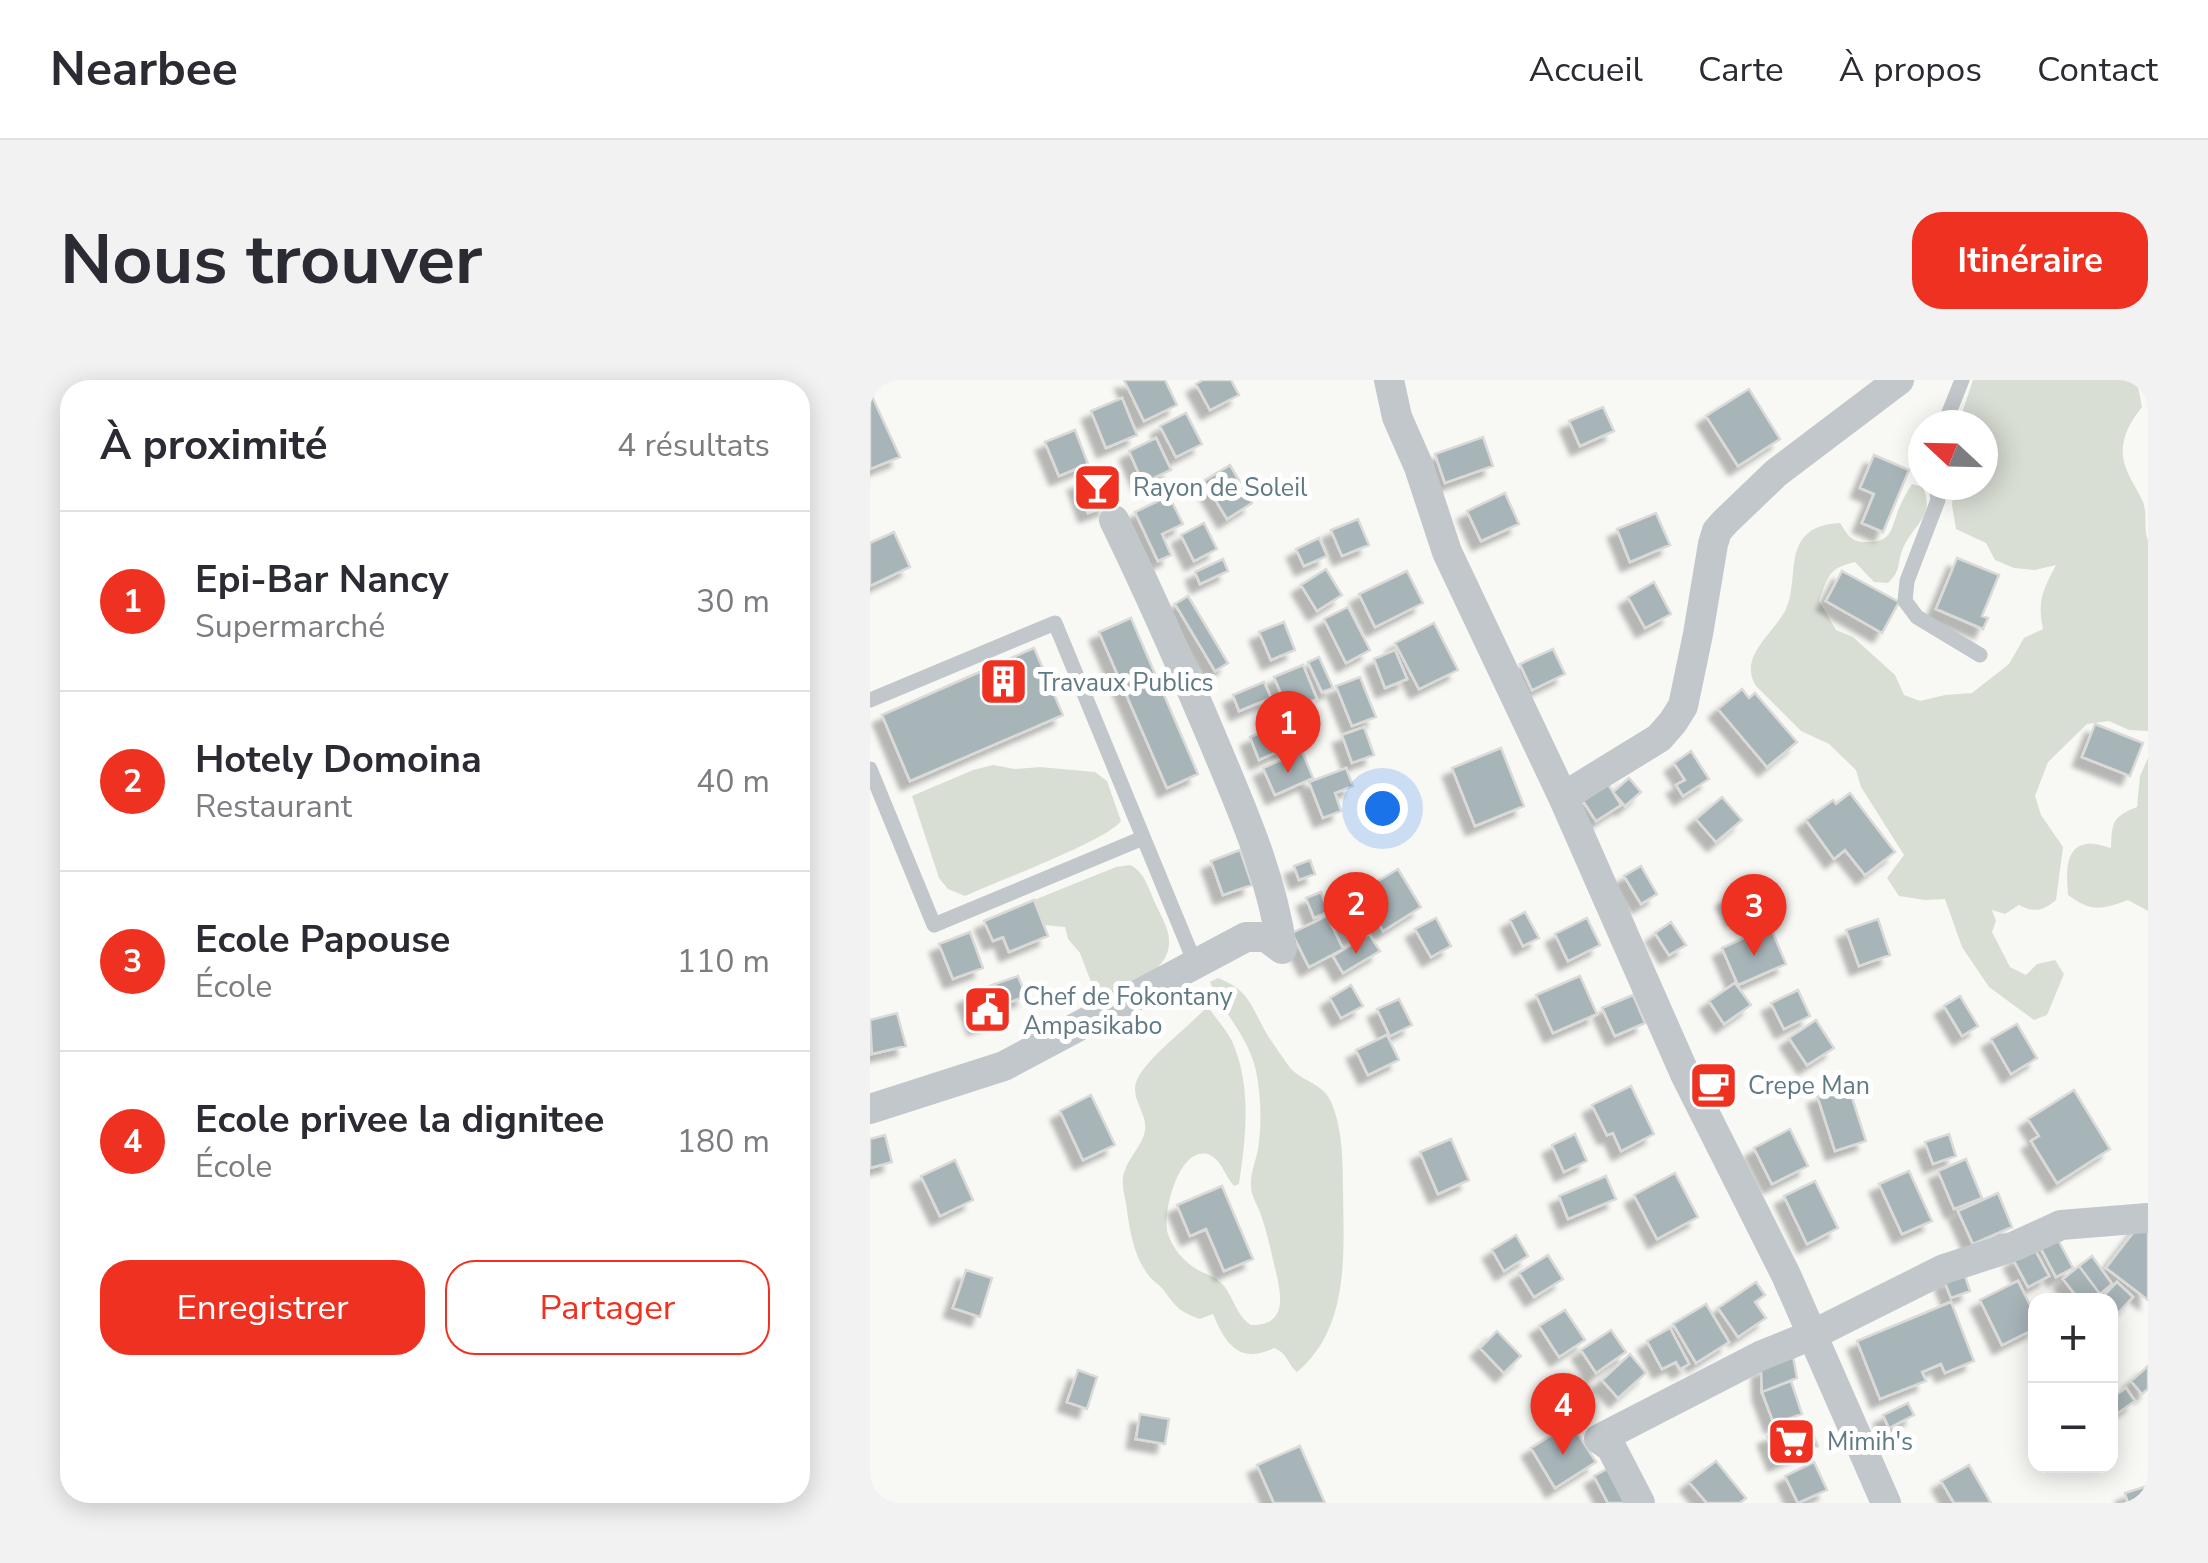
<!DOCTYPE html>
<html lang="fr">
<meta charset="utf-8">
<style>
:root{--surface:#fff;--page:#f2f2f3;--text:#2b2b33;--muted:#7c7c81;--line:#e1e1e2;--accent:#ee3120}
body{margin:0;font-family:"Nunito Sans",sans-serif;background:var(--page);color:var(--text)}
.controls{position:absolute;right:30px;bottom:30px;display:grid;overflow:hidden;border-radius:20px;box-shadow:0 5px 25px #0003}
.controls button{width:90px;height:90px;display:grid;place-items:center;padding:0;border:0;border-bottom:2px solid var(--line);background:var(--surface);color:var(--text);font:50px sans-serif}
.compass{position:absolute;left:1038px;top:30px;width:90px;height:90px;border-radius:50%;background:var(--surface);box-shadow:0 5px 25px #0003;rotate:292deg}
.you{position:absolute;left:512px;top:428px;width:35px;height:35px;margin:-25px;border:8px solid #fff;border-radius:50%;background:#1a73e8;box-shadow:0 0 0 15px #1a73e833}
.badge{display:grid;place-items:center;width:65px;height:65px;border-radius:50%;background:var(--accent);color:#fff;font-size:32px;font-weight:700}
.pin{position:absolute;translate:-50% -82px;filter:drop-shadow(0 2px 5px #0008)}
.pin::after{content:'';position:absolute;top:52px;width:35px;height:30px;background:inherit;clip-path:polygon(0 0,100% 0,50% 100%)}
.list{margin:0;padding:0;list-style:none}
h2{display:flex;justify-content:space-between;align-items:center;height:130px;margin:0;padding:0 40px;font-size:42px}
h2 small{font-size:32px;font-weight:400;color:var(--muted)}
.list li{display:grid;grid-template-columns:65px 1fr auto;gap:30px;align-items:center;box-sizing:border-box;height:180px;padding:0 40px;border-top:2px solid var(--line)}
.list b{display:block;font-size:38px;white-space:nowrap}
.list p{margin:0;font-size:32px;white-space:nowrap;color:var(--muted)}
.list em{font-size:32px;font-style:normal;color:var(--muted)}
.actions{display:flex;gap:20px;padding:30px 40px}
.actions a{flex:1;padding:22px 0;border:2px solid var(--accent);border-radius:30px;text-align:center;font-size:35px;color:var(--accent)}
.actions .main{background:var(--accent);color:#fff}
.map{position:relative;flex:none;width:1278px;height:1123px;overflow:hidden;border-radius:30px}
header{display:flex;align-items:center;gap:60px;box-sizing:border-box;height:140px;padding:0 50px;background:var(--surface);border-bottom:2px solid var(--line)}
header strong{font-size:48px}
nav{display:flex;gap:55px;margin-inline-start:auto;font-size:35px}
.intro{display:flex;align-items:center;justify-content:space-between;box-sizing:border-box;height:240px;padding:0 60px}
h1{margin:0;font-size:70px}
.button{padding:25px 45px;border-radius:30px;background:var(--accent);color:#fff;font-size:35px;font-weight:700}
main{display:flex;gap:60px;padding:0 60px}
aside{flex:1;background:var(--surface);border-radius:30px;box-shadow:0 5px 25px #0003}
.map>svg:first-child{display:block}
.green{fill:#d9ded4}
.building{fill:#a7b4b8;stroke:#dadad8;stroke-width:2.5;filter:url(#shadow)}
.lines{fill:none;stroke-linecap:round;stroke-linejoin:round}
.lane{stroke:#c1c7ca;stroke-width:15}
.street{stroke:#c1c7ca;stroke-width:30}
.labels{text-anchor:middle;stroke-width:10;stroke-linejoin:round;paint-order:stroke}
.poi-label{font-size:25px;fill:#617982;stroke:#fff;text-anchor:start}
</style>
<header>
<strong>Nearbee</strong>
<nav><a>Accueil</a><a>Carte</a><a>À propos</a><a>Contact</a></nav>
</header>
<div class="intro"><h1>Nous trouver</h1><a class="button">Itinéraire</a></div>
<main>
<aside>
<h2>À proximité<small>4 résultats</small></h2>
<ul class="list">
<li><span class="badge">1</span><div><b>Epi-Bar Nancy</b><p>Supermarché</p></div><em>30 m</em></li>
<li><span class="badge">2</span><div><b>Hotely Domoina</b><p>Restaurant</p></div><em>40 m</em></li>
<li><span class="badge">3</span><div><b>Ecole Papouse</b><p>École</p></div><em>110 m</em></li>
<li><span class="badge">4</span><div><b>Ecole privee la dignitee</b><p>École</p></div><em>180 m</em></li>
</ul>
<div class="actions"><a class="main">Enregistrer</a><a>Partager</a></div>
</aside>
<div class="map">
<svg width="1278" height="1123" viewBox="0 0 1278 1123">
<defs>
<filter id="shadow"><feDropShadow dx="-9" dy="9" stdDeviation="2.5" flood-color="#0004"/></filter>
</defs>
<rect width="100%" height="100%" fill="#f8f8f5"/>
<path class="green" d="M1103,0H1262L1268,6L1272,27C1256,47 1246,68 1258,93C1262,103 1269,112 1273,122C1278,136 1273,148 1278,161V351L1259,350L1239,341L1217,344L1178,382L1165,416L1171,435L1193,467L1186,520C1173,531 1164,533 1149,525L1135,534L1122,530L1126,541L1122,552L1140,587L1156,595L1167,584L1185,580L1194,594L1177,635L1164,640L1119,607L1092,567L1075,519L1055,520L1029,516L1017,498L1034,475L991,407L986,390L959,364L931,351L886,306C868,277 902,255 915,231C927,208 918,176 934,157C944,146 956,144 970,143C977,154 981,162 994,162C1025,163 1020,148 1030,126C1033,118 1038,111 1042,104L1053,107C1065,136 1045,143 1034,166C1026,182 1033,189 1018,203L1004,202L985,182C958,188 958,197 949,221L966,250L983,257L1025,295L1034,315L1050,321L1075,315L1102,313L1139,284L1154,258L1173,249C1167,220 1173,210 1186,185L1165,190L1144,188L1125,180L1116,163L1086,149L1082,125L1084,105H1113V45H1088Z
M1278,378V531L1258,520C1231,530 1221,532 1198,515C1197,498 1193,468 1216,464C1223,462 1234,466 1241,468C1242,442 1242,437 1267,427L1270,396Z
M123,385L145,389L170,387L225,392L237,401L251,441C238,460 123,503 95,516L78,509L69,498L42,416L103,390Z
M260,485C274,491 279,509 285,523C290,534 299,548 299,560C301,591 262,603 240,616L224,610L210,573L198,559L195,547L174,545L164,520L246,487Z
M348,598C376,609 380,622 393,647C399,659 410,673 418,685C430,702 454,702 462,724C473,751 473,786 473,814C474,875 479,949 427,992C417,984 418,973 404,968C369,985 355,963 343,934L330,939C310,932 307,928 295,912C291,905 283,902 279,896C263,876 259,847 256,823C254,813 251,802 254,793C258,778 272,766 275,751C278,733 259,718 267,700C275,680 319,646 336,628H339C346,639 356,649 362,661C382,706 376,757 369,804L364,806C355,796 352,781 340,775C309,762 291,836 298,854C303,869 314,882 328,890C337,895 347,897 354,906C364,919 367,936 381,945C423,946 409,906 403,880C400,865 396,850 391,835C388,826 381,816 381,806C380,793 386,781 388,769C392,745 391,715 386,691C378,655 353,634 340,602Z"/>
<path class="building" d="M254,0H295L307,25L274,41Z
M333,0H361L369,15L340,30L326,4Z
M879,9L910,59L868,86L836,36Z
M0,12L30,77L0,89Z
M252,18L267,55L236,68L221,31Z
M733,27L744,51L710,66L699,41Z
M316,33L332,64L306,77L290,46Z
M205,50L218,84L189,96L175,62Z
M613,57L623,86L575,103L565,74Z
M286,58L301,90L273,103L259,71Z
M1004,75L1039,90L1013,152L992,143L1004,114L990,108Z
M360,85L382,123L357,139L334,101Z
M240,89L249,112L235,118L238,126L218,133L207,102Z
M635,113L649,144L611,161L597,131Z
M299,116L313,144L292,154L301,175L288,181L265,132Z
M786,133L800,165L760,182L747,149Z
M488,139L499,165L472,176L461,150Z
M334,143L347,169L324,181L311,155Z
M24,152L40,187L0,206V163Z
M449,158L457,176L434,186L426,169Z
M1087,178L1129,195L1112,236L1118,238L1113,249L1066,229Z
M353,179L358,191L330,204L325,192Z
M456,189L472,215L447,231L431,205Z
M537,191L553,223L505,247L489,214Z
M972,191L1029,222L1012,253L956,221Z
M784,202L801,234L775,248L758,217Z
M318,216L358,283L345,291L305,224Z
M478,227L500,270L476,283L454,239Z
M261,238L328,394L297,408L229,252Z
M414,242L425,270L401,280L389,252Z
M564,243L588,290L549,309L525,263Z
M164,268L193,335L40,401L12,335Z
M683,269L695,294L662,310L650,284Z
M525,270L537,299L515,308L504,279Z
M449,277L463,308L452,312L438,282Z
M433,285L447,319L418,330L404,297Z
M490,297L506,337L482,346L466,306Z
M394,302L401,318L369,331L363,315Z
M872,309L879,318L885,313L927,362L897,387L848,329Z
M411,344L420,366L389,380L380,357Z
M1225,344L1273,363L1260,396L1212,377Z
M494,347L504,375L482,383L472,355Z
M631,368L654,426L605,446L582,388Z
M432,371L443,398L405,415L393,388Z
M821,371L839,399L813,416L806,405L815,400L804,383Z
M476,388L483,406L465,413L471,431L453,438L439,402Z
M759,398L771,412L755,426L743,412Z
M738,404L751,425L726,441L713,421Z
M980,413L1025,472L995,495L975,470L964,479L936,440L963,420L966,424Z
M852,417L872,440L846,462L826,439Z
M370,470L382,505L353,515L341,481Z
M440,480L445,494L429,500L424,486Z
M771,486L787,514L771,524L754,496Z
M528,489L551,527L513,551L490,512Z
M877,504L889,524L866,537L855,518Z
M451,512L458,532L444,538L436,518Z
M164,520L178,556L139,572L133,557L123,561L114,541Z
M483,532L494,549L480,558L469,542Z
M655,532L669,558L653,566L640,540Z
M457,536L473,569L439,587L422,553Z
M566,538L581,566L561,577L545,549Z
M717,538L730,565L698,581L685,554Z
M1008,539L1020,575L989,586L976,550Z
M801,542L816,565L799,575L785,553Z
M900,546L916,584L868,605L852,568Z
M100,552L113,588L83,599L69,564Z
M499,554L510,571L473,593L463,576Z
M148,596L156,616L133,625L125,604Z
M710,596L727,634L683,653L666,615Z
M865,603L881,625L854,644L839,621Z
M125,604L137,635L107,646L96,616Z
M481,605L493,626L471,638L460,618Z
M928,610L940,636L914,649L901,623Z
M763,615L775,643L745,656L732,628Z
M1090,616L1108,646L1092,656L1074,626Z
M529,619L542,645L520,656L507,629Z
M27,633L36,666L2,674L0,640Z
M946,640L964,668L937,685L919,658Z
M1147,644L1167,678L1141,694L1121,659Z
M517,655L529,680L498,695L486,670Z
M978,705L996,761L965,771L947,715Z
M761,706L784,754L751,771L743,753L737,755L722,725Z
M1204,710L1240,769L1187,803L1161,761L1169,756L1158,739Z
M221,715L245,765L213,780L190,731Z
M920,749L938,786L902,804L884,768Z
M705,754L717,781L694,792L682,765Z
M1079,754L1086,776L1063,784L1055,762Z
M15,755L22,782L0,788V759Z
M581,759L599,800L568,814L550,772Z
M1096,779L1112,818L1084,829L1068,791Z
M85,780L103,820L70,836L51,796Z
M1039,791L1062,841L1032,854L1009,804Z
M805,793L828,837L787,859L764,815Z
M736,796L746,819L698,839L689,816Z
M945,801L968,848L937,864L914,816Z
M352,806L383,879L354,891L336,849L320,856L307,825Z
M1128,813L1142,847L1103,864L1088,831Z
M1273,840L1278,844V920L1236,888Z
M1185,854L1203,888L1186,897L1168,863Z
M646,855L658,876L634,891L622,870Z
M1164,868L1179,896L1158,907L1143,879Z
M678,875L693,899L664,917L649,893Z
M1222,876L1242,904L1230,914L1209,886Z
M1209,886L1230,914L1221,921H1203L1207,917L1193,899Z
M96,890L122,898L110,937L83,928Z
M1094,893L1100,911L1081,918L1074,900Z
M1148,901L1166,937V948L1132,965L1110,920Z
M886,902L895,915L885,922L896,938L868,957L848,928Z
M1247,902L1263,917L1246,935L1240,930V921L1230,920Z
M1081,922L1104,981L1075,993L1071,984L1052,992L1056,1001L1010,1019L987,961Z
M836,924L859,962L826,983L803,944Z
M695,930L715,960L689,977L669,946Z
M800,948L819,984L810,989L806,982L792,989L777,961Z
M741,950L756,972L726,993L711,970Z
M627,951L651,976L634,993L610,968Z
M760,974L776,993L748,1018L732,1000Z
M923,976L927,998L892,1012L891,989Z
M1278,986V1009L1272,1014L1261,1001Z
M208,990L227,997L217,1029L197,1022Z
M921,1001L932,1034L904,1044L892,1012Z
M1256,1008L1265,1021L1248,1033L1240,1019Z
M1038,1023L1044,1035L1019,1048L1013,1035Z
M270,1034L299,1039L295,1064L266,1059Z
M937,1040L948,1066L907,1082L897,1056Z
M701,1043L726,1082L685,1108L661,1068Z
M430,1066L455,1123H404L387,1085Z
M846,1081L876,1118L870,1123H837L819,1102Z
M944,1082L957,1110L928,1123L915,1096Z
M1099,1085L1121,1123H1084L1071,1101Z
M743,1086L762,1123H738L724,1096Z
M1277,1106L1278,1123H1258L1255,1113Z"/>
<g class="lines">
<path class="lane" d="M1074,45L1092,0
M1066,105L1068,120L1037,201L1035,221L1047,237L1110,275
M0,320L185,243L325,583
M0,389L64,545L273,458"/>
<path class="street" d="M519,0L527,37L549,87L577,172L693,417L815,694L916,895L1016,1123
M244,140C280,214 313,289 345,365C373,432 402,497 412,569
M693,417L789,358L803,342L813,326L828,254L843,164L847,151L855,142L906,93L1029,0
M0,729L134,686L376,557H396L412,569
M770,1123L741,1067L729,1059L890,976L942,955L1074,889L1145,866L1191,845L1278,838"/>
</g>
<defs>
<symbol id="bar-square" viewBox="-11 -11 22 22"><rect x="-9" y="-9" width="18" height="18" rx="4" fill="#ee3120" stroke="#fff"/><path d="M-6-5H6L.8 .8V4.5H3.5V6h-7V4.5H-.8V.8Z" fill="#fff"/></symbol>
<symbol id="building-square" viewBox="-11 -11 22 22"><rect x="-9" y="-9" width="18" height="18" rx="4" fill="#ee3120" stroke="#fff"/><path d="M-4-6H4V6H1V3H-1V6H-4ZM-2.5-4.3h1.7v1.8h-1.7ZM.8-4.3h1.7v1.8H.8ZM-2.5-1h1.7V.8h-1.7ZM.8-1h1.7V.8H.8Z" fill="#fff"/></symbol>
<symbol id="civic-square" viewBox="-11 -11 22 22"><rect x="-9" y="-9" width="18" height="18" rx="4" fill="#ee3120" stroke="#fff"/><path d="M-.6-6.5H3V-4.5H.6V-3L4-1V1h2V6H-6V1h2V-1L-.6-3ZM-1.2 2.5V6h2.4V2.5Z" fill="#fff"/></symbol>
<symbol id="cafe-square" viewBox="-11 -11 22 22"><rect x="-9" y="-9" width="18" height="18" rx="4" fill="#ee3120" stroke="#fff"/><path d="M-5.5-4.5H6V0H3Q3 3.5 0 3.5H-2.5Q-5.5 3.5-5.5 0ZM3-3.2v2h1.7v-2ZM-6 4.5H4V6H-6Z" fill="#fff"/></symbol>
<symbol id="supermarket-square" viewBox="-11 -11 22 22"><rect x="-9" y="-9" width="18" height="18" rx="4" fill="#ee3120" stroke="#fff"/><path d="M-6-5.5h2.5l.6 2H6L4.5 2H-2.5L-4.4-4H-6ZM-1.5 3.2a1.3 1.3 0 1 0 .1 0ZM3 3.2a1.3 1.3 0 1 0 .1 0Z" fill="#fff"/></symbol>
</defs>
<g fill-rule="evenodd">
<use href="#bar-square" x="200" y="80" width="55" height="55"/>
<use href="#building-square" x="106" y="274" width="55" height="55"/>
<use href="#civic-square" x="90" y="602" width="55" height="55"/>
<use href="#cafe-square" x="816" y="678" width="55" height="55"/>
<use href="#supermarket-square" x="894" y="1034" width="55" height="55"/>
</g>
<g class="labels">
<g class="poi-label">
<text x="263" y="116">Rayon de Soleil</text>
<text x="168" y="311">Travaux Publics</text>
<text x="153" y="625">Chef de Fokontany<tspan x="153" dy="29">Ampasikabo</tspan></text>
<text x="878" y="714">Crepe Man</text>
<text x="957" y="1070">Mimih's</text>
</g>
</g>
</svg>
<div class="controls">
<button>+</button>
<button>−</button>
</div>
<svg class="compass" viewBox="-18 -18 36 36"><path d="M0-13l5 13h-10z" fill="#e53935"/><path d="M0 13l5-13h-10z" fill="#7c7c81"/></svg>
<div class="you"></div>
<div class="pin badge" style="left:418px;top:393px">1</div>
<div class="pin badge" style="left:486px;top:574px">2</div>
<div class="pin badge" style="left:884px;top:576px">3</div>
<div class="pin badge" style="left:693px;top:1075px">4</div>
</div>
</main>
